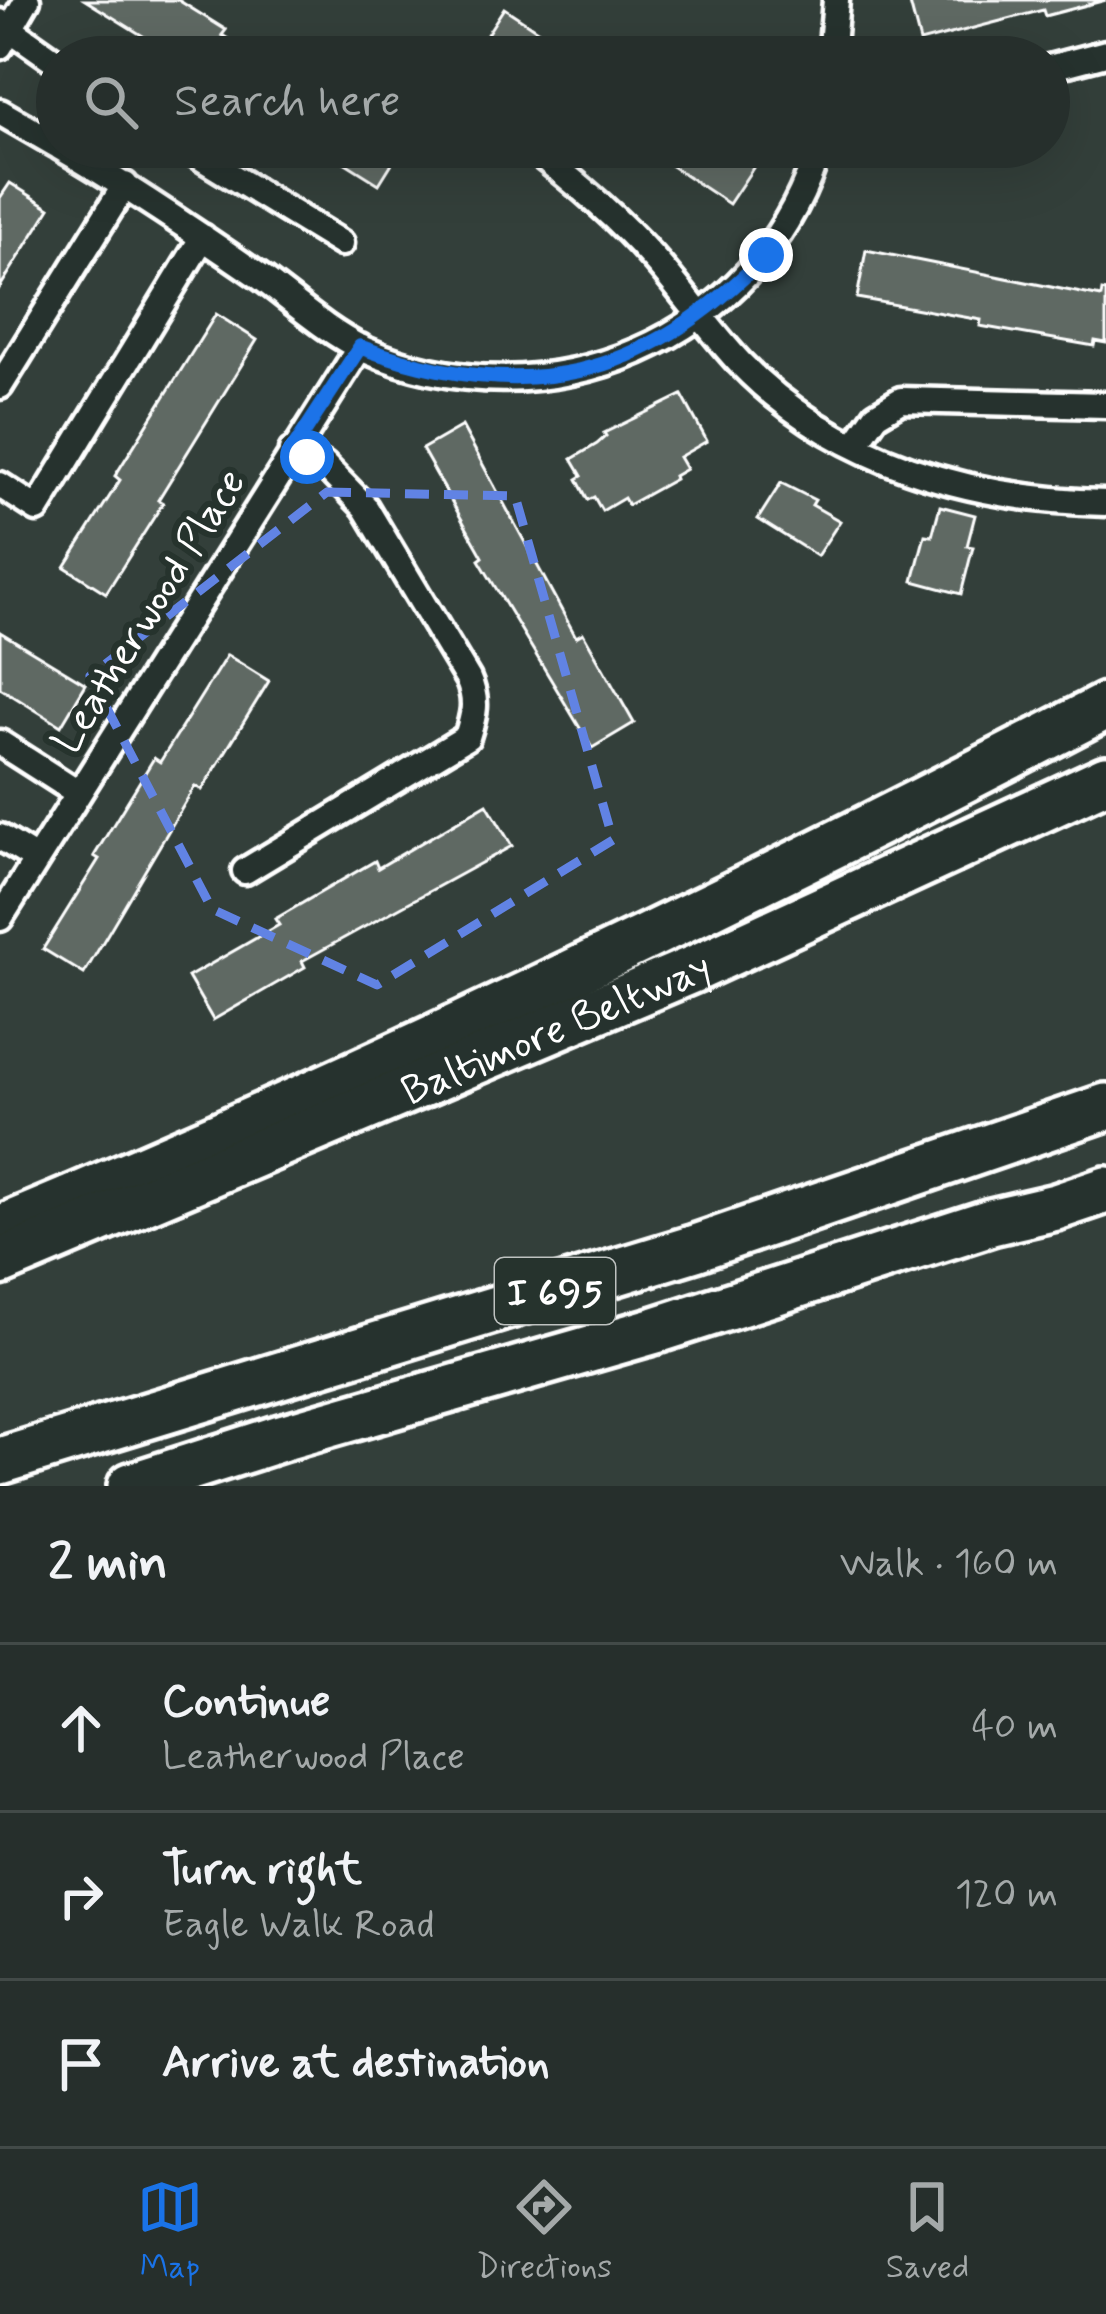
<!DOCTYPE html>
<meta charset="utf-8">
<style>
:root{--surface:#262f2c;--page:#2e3734;--text:#f1f3f6;--muted:#a4a9a9;--line:#424a48;--accent:#1a73e8}
body{margin:0;font-family:Mynerve,sans-serif;background:var(--page);color:var(--text)}
.stop{position:absolute;width:36px;height:36px;margin:-27px;border:9px solid #1a73e8;border-radius:50%;background:#fff}
.stop.end{background:#1a73e8;border-color:#fff;box-shadow:0 3px 12px #0008}
.list{margin:0;padding:0;list-style:none}
h2{display:flex;justify-content:space-between;align-items:center;height:156px;margin:0;padding:0 48px;font-size:51px}
h2 small{font-size:39px;font-weight:400;color:var(--muted)}
.list li{display:grid;grid-template-columns:78px 1fr auto;gap:36px;align-items:center;box-sizing:border-box;height:168px;padding:0 48px;border-top:3px solid var(--line)}
.list b{display:block;font-size:45px;white-space:nowrap}
.list p{margin:0;font-size:39px;white-space:nowrap;color:var(--muted)}
.list em{font-size:39px;font-style:normal;color:var(--muted)}
.icon{flex:none;width:66px;height:66px;fill:none;stroke:currentColor;stroke-width:2;stroke-linecap:round;stroke-linejoin:round}
.map{position:relative;flex:none;width:1106px;height:1486px;overflow:hidden}
.search{position:absolute;background:var(--surface);box-shadow:0 12px 48px #0002;left:36px;right:36px;top:36px;height:132px;display:flex;align-items:center;gap:30px;box-sizing:border-box;padding:0 42px;border-radius:66px;color:var(--muted);font-size:45px}
.sheet{height:660px;background:var(--surface)}
nav{display:flex;justify-content:space-around;align-items:center;box-sizing:border-box;height:168px;border-top:3px solid var(--line);background:var(--surface);font-size:33px;color:var(--muted)}
nav a{display:grid;justify-items:center;gap:6px}
nav .on{color:var(--accent)}
.map>svg:first-child{display:block}
.building{fill:#5f6964;stroke:#fff;stroke-width:3}
.lines{fill:none;stroke-linecap:round;stroke-linejoin:round}
.street-casing{stroke:#fff;stroke-width:33}
.highway-casing{stroke:#fff;stroke-width:54}
.street{stroke:#26332d;stroke-width:24}
.highway{stroke:#26332d;stroke-width:45}
.route{stroke:#1a73e8;stroke-width:15}
.marked{fill:none;stroke:#6183e4;stroke-width:9;stroke-dasharray:24 15;stroke-linejoin:round}
.labels{text-anchor:middle;stroke-width:12;stroke-linejoin:round;paint-order:stroke}
.shield{fill:#26332d;stroke:#bec2c0;stroke-width:3}
.shield-label{font-size:39px;font-weight:bold;fill:#fff}
.street-label{font-size:42px;fill:#fff;stroke:#26332d}
</style>
<div class="map">
<svg width="1106" height="1486" viewBox="0 0 1106 1486">
<rect width="100%" height="100%" fill="#333f3a"/>
<filter id="ink" filterUnits="userSpaceOnUse"><feTurbulence type="fractalNoise" baseFrequency=".00833" numOctaves="2"/><feDisplacementMap in="SourceGraphic" scale="24" xChannelSelector="R" yChannelSelector="G"/><feConvolveMatrix kernelMatrix="1 2 1 2 8 2 1 2 1" color-interpolation-filters="sRGB"/></filter>
<g filter="url(#ink)">
<path class="building" d="M85,0H178L226,30L222,35L257,57H177Z
M909,0H1106L1045,16L1043,10L920,42Z
M504,8L578,57H492L478,48Z
M320,147H402L379,184Z
M643,147H728L755,165L729,204Z
M10,183L50,208L0,287V198Z
M866,250L1101,297L1102,291L1106,292V343L1095,341L1094,346L980,326L981,320L857,298Z
M216,314L257,340L158,500L163,503L106,593L65,567L120,480L115,476Z
M682,395L707,441L679,457L686,469L674,476L675,479L628,505L624,498L602,511L594,497L588,500L577,479L582,476L572,459L597,444L606,436L604,433Z
M462,426L576,637L583,633L634,723L592,748L479,560L483,557L422,449Z
M781,483L815,500L812,505L840,521L817,556L758,519Z
M940,506L975,515L967,546L973,547L961,594L913,581L925,535L932,536Z
M0,632L86,684L61,726L0,688Z
M227,655L269,681L202,790L195,786L84,974L43,949L99,859L94,856L154,758L160,762Z
M487,804L512,846L302,961L305,967L213,1020L188,977L279,925L275,919L375,861L378,868Z"/>
<g class="lines">
<defs>
<path id="street" d="M0,22L57,62
M0,46L27,0
M831,57L836,0
M1049,68L1106,53
M0,112L57,145
M60,147C129,187 194,231 259,276C292,300 327,332 363,349C545,430 762,340 819,147
M184,147L341,243
M530,147C573,180 616,216 652,257C683,291 708,329 740,363C835,462 972,500 1106,503
M0,386L125,185
M855,445L876,415L901,400L1106,405
M0,485L37,509L203,237
M0,743L78,793
M0,837L36,859
M245,871L467,737C474,715 478,701 468,679L365,507L324,465L292,451
M0,918L360,347"/>
<g id="highway">
<path d="M0,1229C376,1073 745,894 1106,706"/>
<path id="s1" d="M0,1262L696,968L1106,779"/>
<path d="M0,1461L695,1248L1106,1107"/>
<path d="M131,1486L281,1438L656,1330L991,1222L1056,1207L1106,1190"/>
</g>
</defs>
<use href="#street" class="street-casing"/>
<use href="#highway" class="highway-casing"/>
<use href="#street" class="street"/>
<use href="#highway" class="highway"/>
</g>
</g>
<g class="lines" filter="url(#ink)">
<path class="route" d="M307,457L292,451L360,347C524,407 644,381 766,255"/>
</g>
<path class="marked" d="M327,492L515,496L613,840L377,985L212,909L90,676Z"/>
<g class="labels">
<rect class="shield" x="495" y="1258" width="120" height="66" rx="9"/>
<g class="shield-label">
<text x="555" y="1305">I 695</text>
</g>
<g class="street-label">
<text transform="translate(147 610) rotate(-58)" y="15">Leatherwood Place</text>
<text dy="15" stroke="none"><textPath href="#s1" startOffset="603">Baltimore Beltway</textPath></text>
</g>
</g>
</svg>
<div class="stop" style="left:307px;top:457px"></div>
<div class="stop end" style="left:766px;top:255px"></div>
<div class="search"><svg class="icon" aria-label="search" viewBox="0 0 24 24"><circle cx="10" cy="10" r="6"/><path d="M15 15l6 6"/></svg>Search here</div>
</div>
<section class="sheet">
<h2>2 min<small>Walk · 160 m</small></h2>
<ul class="list">
<li><svg class="icon" aria-label="ahead" viewBox="0 0 24 24"><path d="M12 20V5M6 11l6-6 6 6"/></svg><div><b>Continue</b><p>Leatherwood Place</p></div><em>40 m</em></li>
<li><svg class="icon" aria-label="right" viewBox="0 0 24 24"><path d="M7 20v-9h11M14 6l5 5-5 5"/></svg><div><b>Turn right</b><p>Eagle Walk Road</p></div><em>120 m</em></li>
<li><svg class="icon" aria-label="arrive" viewBox="0 0 24 24"><path d="M6 21V4h12l-3 4 3 4H6"/></svg><div><b>Arrive at destination</b></div></li>
</ul>
</section>
<nav>
<a class="on"><svg class="icon" aria-label="map" viewBox="0 0 24 24"><path d="M3 6l6-2 6 2 6-2v14l-6 2-6-2-6 2zM9 4v14M15 6v14"/></svg>Map</a>
<a><svg class="icon" aria-label="directions" viewBox="0 0 24 24"><path d="M12 3l9 9-9 9-9-9zM9 14v-3h6M13 9l2 2-2 2"/></svg>Directions</a>
<a><svg class="icon" aria-label="saved" viewBox="0 0 24 24"><path d="M7 4h10v16l-5-4-5 4z"/></svg>Saved</a>
</nav>
